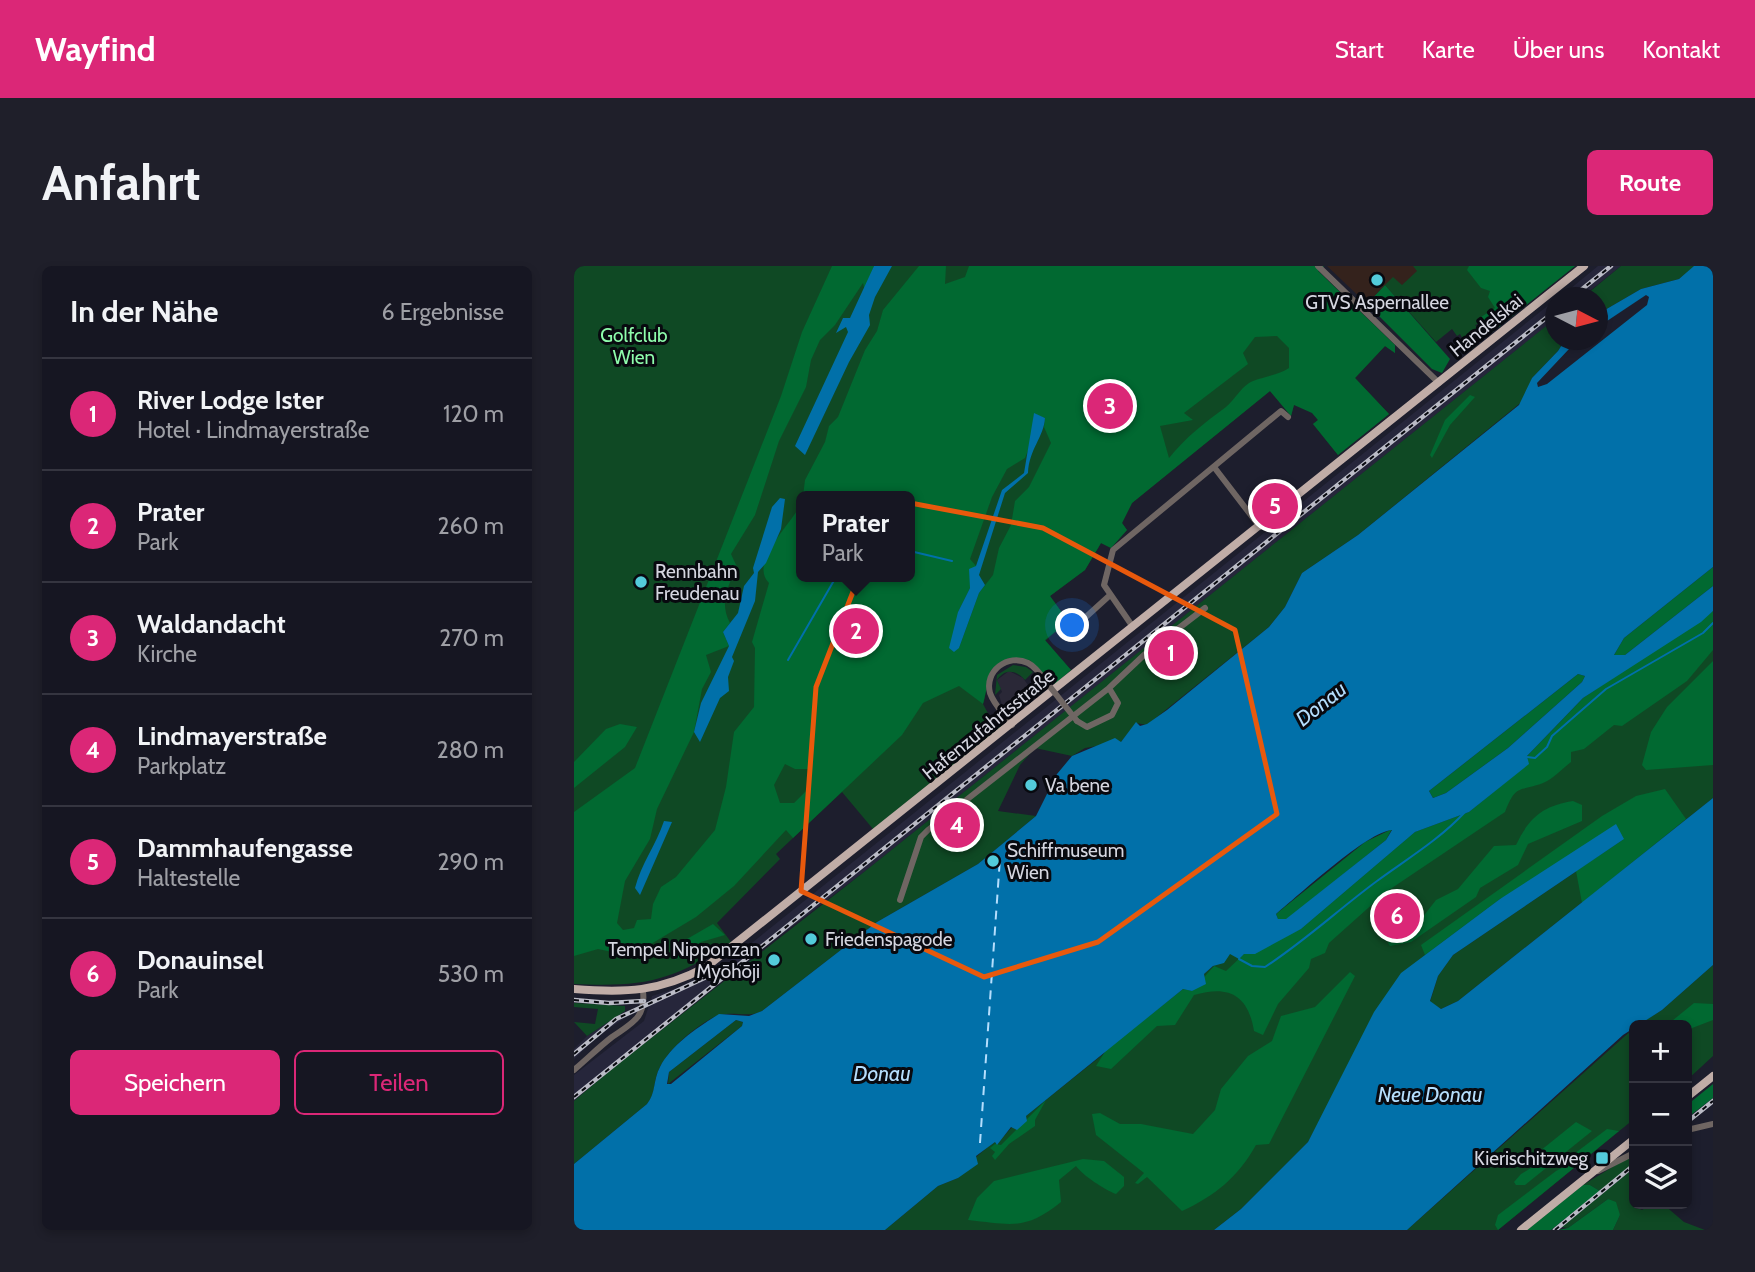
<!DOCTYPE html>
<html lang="de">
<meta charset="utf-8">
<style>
:root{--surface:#161622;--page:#1f1f2a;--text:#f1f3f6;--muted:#9e9fa5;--line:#353540;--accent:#db2777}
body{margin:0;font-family:Cabin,sans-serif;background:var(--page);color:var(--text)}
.controls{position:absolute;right:21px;bottom:21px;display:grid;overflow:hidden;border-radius:10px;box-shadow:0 4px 10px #0003}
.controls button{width:63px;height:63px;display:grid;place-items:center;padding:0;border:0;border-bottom:2px solid var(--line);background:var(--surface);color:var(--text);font:35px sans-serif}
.compass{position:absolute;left:971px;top:21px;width:63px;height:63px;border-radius:50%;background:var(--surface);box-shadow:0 4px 10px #0003;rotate:96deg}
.you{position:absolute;left:499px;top:360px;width:24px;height:24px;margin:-18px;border:5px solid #fff;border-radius:50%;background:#1a73e8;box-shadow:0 0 0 10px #1a73e833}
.badge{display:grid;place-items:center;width:46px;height:46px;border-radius:50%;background:var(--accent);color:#fff;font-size:23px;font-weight:700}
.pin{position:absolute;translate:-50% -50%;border:4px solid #fff;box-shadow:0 2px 7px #0006}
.popup{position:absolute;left:222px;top:225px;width:119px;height:91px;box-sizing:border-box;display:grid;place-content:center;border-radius:10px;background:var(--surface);filter:drop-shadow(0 2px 5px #0005);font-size:23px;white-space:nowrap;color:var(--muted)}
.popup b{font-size:26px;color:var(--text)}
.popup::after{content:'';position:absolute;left:50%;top:100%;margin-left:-14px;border:14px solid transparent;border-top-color:var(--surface)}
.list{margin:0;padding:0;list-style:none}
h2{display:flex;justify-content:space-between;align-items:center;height:91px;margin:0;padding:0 28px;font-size:30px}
h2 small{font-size:23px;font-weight:400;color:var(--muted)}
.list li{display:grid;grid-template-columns:46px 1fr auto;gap:21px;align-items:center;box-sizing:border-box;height:112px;padding:0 28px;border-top:2px solid var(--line)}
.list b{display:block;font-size:26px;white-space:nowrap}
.list p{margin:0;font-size:23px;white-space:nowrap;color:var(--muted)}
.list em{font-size:23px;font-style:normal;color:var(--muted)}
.actions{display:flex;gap:14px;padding:21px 28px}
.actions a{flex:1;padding:16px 0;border:2px solid var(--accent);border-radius:10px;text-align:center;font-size:24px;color:var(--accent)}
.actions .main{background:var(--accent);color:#fff}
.icon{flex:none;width:38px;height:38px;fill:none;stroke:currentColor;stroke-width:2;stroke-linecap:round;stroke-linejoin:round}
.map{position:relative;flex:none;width:1139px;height:964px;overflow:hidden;border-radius:10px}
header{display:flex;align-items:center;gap:42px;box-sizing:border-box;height:98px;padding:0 35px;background:var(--accent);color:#fff}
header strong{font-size:33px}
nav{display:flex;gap:38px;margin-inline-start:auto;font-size:24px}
.intro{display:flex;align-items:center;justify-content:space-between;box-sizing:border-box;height:168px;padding:0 42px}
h1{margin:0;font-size:49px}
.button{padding:18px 32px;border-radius:10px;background:var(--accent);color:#fff;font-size:24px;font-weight:700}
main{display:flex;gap:42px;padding:0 42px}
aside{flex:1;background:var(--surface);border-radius:10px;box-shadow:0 4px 10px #0003}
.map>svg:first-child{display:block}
.built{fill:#26263b}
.industrial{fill:#2a2837}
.education{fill:#34221c}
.green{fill:#0f4924;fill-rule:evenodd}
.forest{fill:#016931;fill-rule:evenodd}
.water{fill:#0170a9;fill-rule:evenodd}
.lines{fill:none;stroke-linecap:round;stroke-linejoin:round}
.stream{stroke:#0170a9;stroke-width:2}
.ferry{stroke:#b5defd;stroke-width:2;stroke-dasharray:9 7;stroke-linecap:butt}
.minor{stroke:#6f6663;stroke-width:6}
.major{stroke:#c0ada7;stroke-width:8}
.rail-casing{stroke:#babbc6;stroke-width:4.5}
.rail{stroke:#08090f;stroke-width:2;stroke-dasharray:5;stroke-linecap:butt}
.minor-bridge{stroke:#6f6663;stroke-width:6}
.marked{fill:none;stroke:#e8590c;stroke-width:5;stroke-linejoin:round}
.poi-dot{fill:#53cbda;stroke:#08090f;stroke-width:2.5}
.labels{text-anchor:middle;stroke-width:6;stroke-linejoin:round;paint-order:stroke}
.poi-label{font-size:19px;fill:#d5d6e0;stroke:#08090f;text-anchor:start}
.street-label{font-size:19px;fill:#d5d6e0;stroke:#08090f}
.park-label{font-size:19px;fill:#8efdac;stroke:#08090f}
.water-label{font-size:21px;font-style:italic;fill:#b5defd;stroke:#08090f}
</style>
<header>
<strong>Wayfind</strong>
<nav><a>Start</a><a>Karte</a><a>Über uns</a><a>Kontakt</a></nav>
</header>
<div class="intro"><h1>Anfahrt</h1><a class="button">Route</a></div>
<main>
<aside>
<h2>In der Nähe<small>6 Ergebnisse</small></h2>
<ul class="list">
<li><span class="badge">1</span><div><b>River Lodge Ister</b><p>Hotel · Lindmayerstraße</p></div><em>120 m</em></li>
<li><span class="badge">2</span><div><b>Prater</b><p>Park</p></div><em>260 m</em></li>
<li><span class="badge">3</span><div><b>Waldandacht</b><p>Kirche</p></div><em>270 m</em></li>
<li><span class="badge">4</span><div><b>Lindmayerstraße</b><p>Parkplatz</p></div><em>280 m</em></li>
<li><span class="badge">5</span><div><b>Dammhaufengasse</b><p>Haltestelle</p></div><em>290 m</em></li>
<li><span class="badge">6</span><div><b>Donauinsel</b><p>Park</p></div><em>530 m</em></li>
</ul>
<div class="actions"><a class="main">Speichern</a><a>Teilen</a></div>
</aside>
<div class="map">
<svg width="1139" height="964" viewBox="0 0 1139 964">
<rect width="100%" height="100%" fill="#1d1e2d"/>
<path class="built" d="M1024,0H1047L1008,31L985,32Z
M981,34V53L974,59L290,606L129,728L0,835V809L70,755L78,730L107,721L154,696Z
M51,745L54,750L25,769L0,793V783L13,770Z
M1060,897V902L984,964H977Z"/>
<path class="industrial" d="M435,405L449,412L461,429L437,448L428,439L425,429L428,426L423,414Z"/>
<path class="education" d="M753,0H855L820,29L811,19L793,38Z"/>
<path class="green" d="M0,0H750L744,5L821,79V87L811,80L781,112L815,148L764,189L739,158L744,154L728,133L720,139L717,150L696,125L558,237L548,257L553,264L537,282L527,277L511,304L476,330L494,355L471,375L497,404L479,418C463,398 427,372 414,411C410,421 413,429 409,438L417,453H425L429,459L299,563L268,526L202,588L206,593L143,657L157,676C98,716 69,721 0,718ZM228,230H336V311H228Z
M839,0H1001L913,70L904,58L901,59L906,64L897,71L903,79L895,85L886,68L883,70L878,63L862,76L811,19L819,11L828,19L843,5Z
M1047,0H1121L1105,13L1067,23L1024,48V32H1008Z
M981,53L982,74H991L984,85L958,112L950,134L784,269L728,307L711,341L695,361L573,459L562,457L547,476L511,482L498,490L461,482L446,499L424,545L462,550L404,598L303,656L188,745C172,753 157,743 140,751C121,761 94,783 85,803C79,815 82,828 73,838L0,898V835L39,802L290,606Z
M1139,345V532L884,735L867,743L856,736L864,710L879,689L1050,573L926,633L762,825L734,876L667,943L640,964H311L364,920L384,912L402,891L421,875L423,878L438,861L656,687L670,688L841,566L895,546Z
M439,399L452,401L459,406L451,414C442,404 431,402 423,414L427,423L421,429L423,409Z
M1139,699V790L1113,814V759H1064L1088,744Z
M0,737L51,740V745L13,770L0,756L21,758L24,743L0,741Z
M162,754L169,756L168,760L94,818L95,806Z
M1060,762V853L924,964H833Z
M1060,888V897L1026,925L1016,919H1009Z
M1060,902L1062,941L1068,944L1077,938H1089L1110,956L1131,964H1039L1046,949L1034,933L994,962L988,961Z"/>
<path class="forest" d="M258,0H300L291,25L289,17L261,59L246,74L237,94L232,121L205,175L181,249L157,288L163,301C154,320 145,337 156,357L149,366L155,380L132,389L137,406L128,423L120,466L83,543L76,573L51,615L43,657L49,664L60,662L63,654L77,653L79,638L87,621L102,611L141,564L152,521L160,466L180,441L181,382L178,376L195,317C174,296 219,257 228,236V311H336V230H229L231,214L251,176L255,160L264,151L291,84L303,65L309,44L345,0H372L371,18L391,11L395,0H750L744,5L821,79V87L811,80L781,112L815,148L764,189L739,158L744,154L738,147L720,139L717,150L696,125L558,237L548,257L553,264L537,282L527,277L511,304L476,330L494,355L471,374L497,404L482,417L479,418L456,394L435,392L417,404L409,438L385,420L349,437L328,469L219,572L212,564L160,620L122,651L57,690L24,683L0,690V546L61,502L207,130L228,66ZM703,70L715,82V102C703,110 682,112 675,117C666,123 660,134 652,141C630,157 612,171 595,192L586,160L619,154L610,147L674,98L669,87L681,71ZM460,148L471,152L470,161L477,177L455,221L441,235L437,259L425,282L419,309L405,327L385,382L384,346L396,322L402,300L396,293L418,231L433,203L451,192L457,177ZM211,498L221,503H234L233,524L220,537H206L200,519Z
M895,0H1001L921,64H914L907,51L921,42L914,31L916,25L907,22L893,4Z
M811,19L876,93L868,107L858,103L793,38Z
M896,129L901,131L876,159L858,192L856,189L871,154Z
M1139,301V320L1051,389H1040L1050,372Z
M1139,345V384L1113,415L1048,460L1040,459L1010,483L997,486V496C989,502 979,513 969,517C946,526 942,517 931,546L812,626L755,677L751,687L737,693L735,702L704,738L689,769L680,765C674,728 654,719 620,729L601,759L583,760L537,803L522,800L532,784L609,723L618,725L640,700L652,705L670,688L727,663L841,566L895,546L954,498L953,490L1009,432Z
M1139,395V499L1072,504L1068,499L1077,466L1093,441Z
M1004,408L1011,410L1008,416L934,482L872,527L859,532L855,525Z
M46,458L63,461L51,481L0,522V496L32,463Z
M1091,523L1112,553L1008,637L1002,605L1050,573L926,633L851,689L847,679L1028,550L1062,530Z
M999,535L1008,539V555L954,578L944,599L906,622L902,631L837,676L816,680L814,677L819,670L837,666L862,634L884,623L920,580L942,579C955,552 968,540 999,535Z
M818,563L812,574L712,654L704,653L702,648L791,576Z
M139,658L151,669L127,676L101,694L106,677Z
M776,706L781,710L695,878L682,879C664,911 641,930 608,945L573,911L564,918L561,917L570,907L522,869L518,848L526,847L546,858H567L619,868L641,844L647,823L674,790L698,775L707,750L741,741Z
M1120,737L1139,738V754L1113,764V759H1093Z
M1139,818V832L1113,852V839Z
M472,834L461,854V860L435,878L421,894L418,890L421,886L416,882L421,878L427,879Z
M1002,856L1018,865L951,919H942L940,916L947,908L970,894L966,885Z
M1033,863L1045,865L924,964L921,959L924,949L982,905L995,898L996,891Z
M509,893L530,895L550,911V920L542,928C531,924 508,909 502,900L485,914L487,936C452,964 440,959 394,954L403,932L420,915Z
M1009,919H1016L1026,925L977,964H953Z
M1034,933L1042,936L1046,949L1039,964H984L994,962Z"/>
<path class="water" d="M300,0H318L301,31L295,49L296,59L275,96L231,189L221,180L274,66L272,61L262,67L269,52H276Z
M1120,0H1139V301L1050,372L1040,389H1051L1139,320V345L1127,356L1009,432L953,490L955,498L895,546L841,566L727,663L681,688H670L665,693L656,688L650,697L639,700L630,708L632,718L618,725L609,723L452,850L453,855L443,864L437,861L423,879L421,876L402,890L404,898L384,912L364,920L311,964H0V898L73,838C82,827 79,814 86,801C97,779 124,761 145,748L175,750L188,745L303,656L404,598L462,550L483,508L498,490L541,472L547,476L562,456L566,460L573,458L593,444L695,361L711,341L728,307L784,269L945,139L958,112L984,85L991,74H998L993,77L995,83L963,117L964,121L973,118L1073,39L1075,31L1072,29L1024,61V48L1067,23L1105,13ZM1004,408L1011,410L1008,416L934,482L872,527L859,532L855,525ZM818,564L812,574L712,653H704L702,648C724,630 794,565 818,564ZM162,754L169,756L168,760L97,818H93L95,806Z
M460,147L471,152C470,171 455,183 454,207L431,227L405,309L411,319L405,327L385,382L380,386L375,382L384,346L396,322L395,303L402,300L428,224L450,207Z
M206,232L211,233L207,263L192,297L184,306L181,335L158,391L160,395L154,411L155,425L146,432L126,476L120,466L127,437L155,380L149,366L164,347L170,320L180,307L179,302L198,241Z
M1139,532V699L1088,744L1049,769L833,964H640L667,943L734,876L800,746L827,707L926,633L1042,558L1050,573L879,689L864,710L856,735L867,743L884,735Z
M90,555L98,556L66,629L61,622C67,598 82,579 90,555Z"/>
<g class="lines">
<path class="stream" d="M336,285L378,295
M214,394L262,311
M953,491L961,492L973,481L978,470L1032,423L1129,367L1139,357
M665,693L678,700L691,701C731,675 765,643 803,615C833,593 865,574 891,546"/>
<path class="ferry" d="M406,877L426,592"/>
<path class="minor" d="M744,0L865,117
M640,201L686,261
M502,360L535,330
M559,361L530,319L539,284L707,145L714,151
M503,455L513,461L538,449L544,437L535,422
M438,459C431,449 420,439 416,427C410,405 434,387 454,397C462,401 468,410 473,417
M326,634L347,571L354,564L535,422L570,389L631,342
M0,804C13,793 25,781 38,771C58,757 72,752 69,725
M1113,864L1139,858
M1024,905L1060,887"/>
<path class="major" d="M0,723C52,727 85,726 132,701L1010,0
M1113,831L1139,810
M947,964L1060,873"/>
<defs>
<path id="rail" d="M997,32L1037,0
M0,734L35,737L70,735
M0,788L42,753L139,708
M0,831L982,44
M1113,856L1139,835
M981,964L1060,899"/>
</defs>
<use href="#rail" class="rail-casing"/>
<use href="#rail" class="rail"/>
<path class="minor-bridge" d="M473,417L503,455"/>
</g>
<path class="marked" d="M315,233L469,262L661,364L703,548L524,676L410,711L227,625L242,421Z"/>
<g class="poi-dot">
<circle cx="803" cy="14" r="7"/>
<circle cx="67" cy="316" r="7"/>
<circle cx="457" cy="519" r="7"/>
<circle cx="419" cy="595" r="7"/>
<circle cx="237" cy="673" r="7"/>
<circle cx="200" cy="694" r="7"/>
<rect x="1021" y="885" width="14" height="14" rx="3.5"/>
</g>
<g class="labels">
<g class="poi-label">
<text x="803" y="43" text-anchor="middle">GTVS Aspernallee</text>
<text x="81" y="312">Rennbahn<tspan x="81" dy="22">Freudenau</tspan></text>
<text x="471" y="526">Va bene</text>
<text x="433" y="591">Schiffmuseum<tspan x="433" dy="22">Wien</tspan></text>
<text x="251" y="680">Friedenspagode</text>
<text x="186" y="690" text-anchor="end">Tempel Nipponzan<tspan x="186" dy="22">Myōhōji</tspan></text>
<text x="1014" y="899" text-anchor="end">Kierischitzweg</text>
</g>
<g class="street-label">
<text transform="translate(912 59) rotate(-39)" y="7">Handelskai</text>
<text transform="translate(414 458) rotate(-39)" y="7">Hafenzufahrtsstraße</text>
</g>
<g class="park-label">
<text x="60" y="76">Golfclub<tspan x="60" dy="22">Wien</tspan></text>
</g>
<g class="water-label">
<text transform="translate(747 438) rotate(-38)" y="7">Donau</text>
<text x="308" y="815">Donau</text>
<text x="856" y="836">Neue Donau</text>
</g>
</g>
</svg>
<div class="controls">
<button>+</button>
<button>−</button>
<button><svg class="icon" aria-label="layers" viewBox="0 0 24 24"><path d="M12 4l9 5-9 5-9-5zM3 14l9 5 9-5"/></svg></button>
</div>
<svg class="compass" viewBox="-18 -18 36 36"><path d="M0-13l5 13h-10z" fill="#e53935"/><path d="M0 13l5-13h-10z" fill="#9e9fa5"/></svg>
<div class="you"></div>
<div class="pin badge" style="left:597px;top:387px">1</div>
<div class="pin badge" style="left:282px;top:365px">2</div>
<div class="popup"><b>Prater</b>Park</div>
<div class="pin badge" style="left:536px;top:140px">3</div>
<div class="pin badge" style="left:383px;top:559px">4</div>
<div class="pin badge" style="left:701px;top:240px">5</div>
<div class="pin badge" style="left:823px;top:650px">6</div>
</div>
</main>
